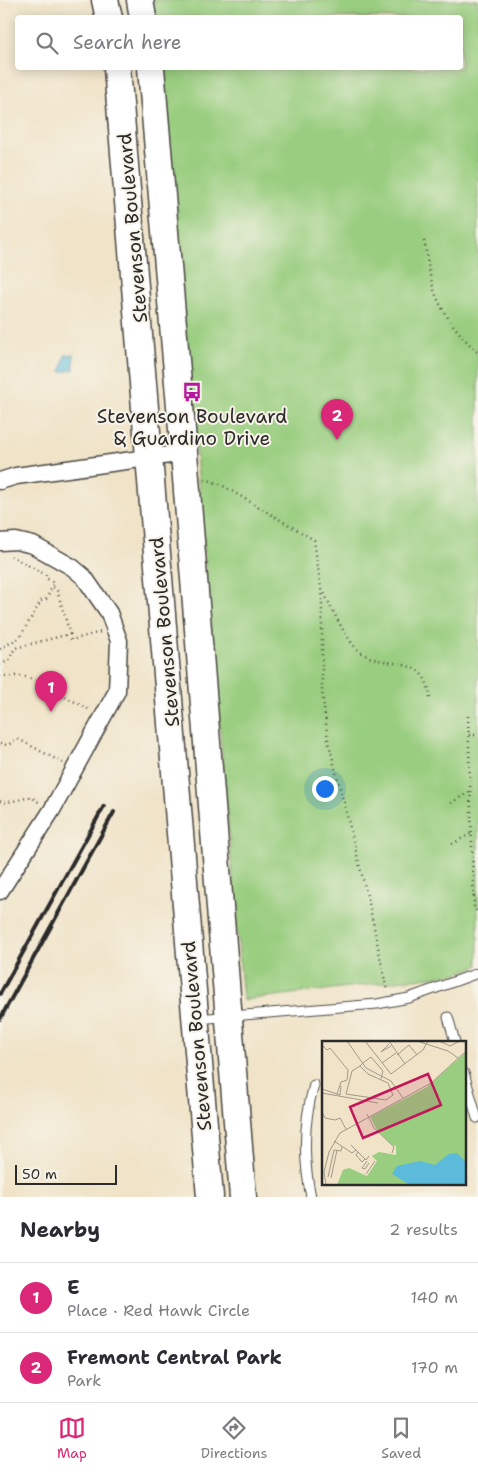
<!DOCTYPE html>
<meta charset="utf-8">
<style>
:root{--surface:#fff;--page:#f7f7f7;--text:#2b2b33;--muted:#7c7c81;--line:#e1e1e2;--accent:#db2777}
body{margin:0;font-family:"Shantell Sans",sans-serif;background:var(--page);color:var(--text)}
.scale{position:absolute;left:15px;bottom:12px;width:102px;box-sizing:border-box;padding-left:5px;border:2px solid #2b2b2b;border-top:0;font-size:14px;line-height:18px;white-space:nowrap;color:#2b2b2b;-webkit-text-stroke:4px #f7f3e8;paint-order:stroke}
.you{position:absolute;left:324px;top:788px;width:18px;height:18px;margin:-12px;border:4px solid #fff;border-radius:50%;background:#1a73e8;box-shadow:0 0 0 8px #1a73e833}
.badge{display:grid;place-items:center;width:32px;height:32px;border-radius:50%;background:var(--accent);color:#fff;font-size:16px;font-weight:700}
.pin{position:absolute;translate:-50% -41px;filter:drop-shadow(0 1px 2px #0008)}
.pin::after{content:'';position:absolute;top:26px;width:18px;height:15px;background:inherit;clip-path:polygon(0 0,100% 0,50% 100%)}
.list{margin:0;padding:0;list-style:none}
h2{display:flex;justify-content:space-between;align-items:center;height:65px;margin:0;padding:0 20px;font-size:21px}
h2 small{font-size:16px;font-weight:400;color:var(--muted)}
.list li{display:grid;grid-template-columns:32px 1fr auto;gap:15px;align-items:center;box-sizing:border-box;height:70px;padding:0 20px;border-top:1px solid var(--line)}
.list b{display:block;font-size:19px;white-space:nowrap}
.list p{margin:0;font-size:16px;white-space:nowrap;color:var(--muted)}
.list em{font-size:16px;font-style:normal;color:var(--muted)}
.icon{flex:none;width:28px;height:28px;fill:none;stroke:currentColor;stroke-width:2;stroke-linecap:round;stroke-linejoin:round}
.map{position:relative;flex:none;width:478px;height:1197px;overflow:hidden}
.search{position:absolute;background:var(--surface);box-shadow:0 2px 12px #0003;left:15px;right:15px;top:15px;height:55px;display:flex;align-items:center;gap:12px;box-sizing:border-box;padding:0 18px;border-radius:5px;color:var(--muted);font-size:19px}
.sheet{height:205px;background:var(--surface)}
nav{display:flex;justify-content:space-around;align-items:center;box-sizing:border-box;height:70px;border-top:1px solid var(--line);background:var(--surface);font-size:14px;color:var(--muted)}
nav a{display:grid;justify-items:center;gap:2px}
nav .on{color:var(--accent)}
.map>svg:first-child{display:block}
.green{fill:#99cd7f;stroke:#627c55}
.water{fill:#5cbbda;stroke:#447382}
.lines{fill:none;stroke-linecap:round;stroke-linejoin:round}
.service-casing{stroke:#494742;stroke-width:11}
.minor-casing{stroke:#494742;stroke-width:19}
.primary-casing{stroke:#494742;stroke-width:29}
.path{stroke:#494742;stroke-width:2.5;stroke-dasharray:1 4;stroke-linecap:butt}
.service{stroke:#fff;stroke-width:9}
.minor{stroke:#fff;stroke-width:16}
.primary{stroke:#fff;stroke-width:26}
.rail{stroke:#2b2b2b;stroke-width:4}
.labels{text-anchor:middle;stroke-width:4;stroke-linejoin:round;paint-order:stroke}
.street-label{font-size:19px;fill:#2b2b2b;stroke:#f7f3e8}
.poi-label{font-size:19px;fill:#2b2b2b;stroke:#f7f3e8}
.inset-road{fill:none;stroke:#a19989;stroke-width:1}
.view{fill:#c2185b;fill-opacity:0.15;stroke:#c2185b;stroke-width:2.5}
.inset-edge{fill:none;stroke:#2b2b2b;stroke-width:2.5}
</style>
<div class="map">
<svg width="478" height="1197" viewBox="0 0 478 1197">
<rect width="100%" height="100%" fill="#f7f3e8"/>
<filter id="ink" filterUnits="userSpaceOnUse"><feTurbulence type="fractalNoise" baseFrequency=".02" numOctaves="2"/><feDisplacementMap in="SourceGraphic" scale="10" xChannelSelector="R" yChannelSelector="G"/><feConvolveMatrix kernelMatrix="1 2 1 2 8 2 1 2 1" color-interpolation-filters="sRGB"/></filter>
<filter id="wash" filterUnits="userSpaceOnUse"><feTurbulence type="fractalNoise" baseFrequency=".0096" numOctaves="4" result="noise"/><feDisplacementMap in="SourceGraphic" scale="20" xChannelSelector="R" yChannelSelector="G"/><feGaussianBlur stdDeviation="1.12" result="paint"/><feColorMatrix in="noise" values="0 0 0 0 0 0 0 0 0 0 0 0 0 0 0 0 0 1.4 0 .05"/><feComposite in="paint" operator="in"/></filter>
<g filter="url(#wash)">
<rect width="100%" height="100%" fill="#f0e3c7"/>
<path class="green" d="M150,0H478V966L455,974L243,1000L163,68H460V18L153,17Z"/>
<path class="water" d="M74,354V370L61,372L65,355Z"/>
</g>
<g filter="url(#ink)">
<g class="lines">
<defs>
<path id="service" d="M448,1017L455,1042
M197,1019L377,1004L409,998L478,973
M464,1073L477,1118
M311,1197C303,1159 303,1122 314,1085"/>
<path id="minor" d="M0,481L16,476L184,453
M0,542L16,541L33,545L72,567L84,577L109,613L119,641L117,691L52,810L0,891"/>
<path id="primary" d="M105,0L109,18
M140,0L143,18
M117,68L210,1197
M151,68L184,453L243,1197"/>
</defs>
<use href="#service" class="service-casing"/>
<use href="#minor" class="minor-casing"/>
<use href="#primary" class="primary-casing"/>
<path class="path" d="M424,241C427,254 428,269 432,283C439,311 458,333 478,353
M205,479L220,484L314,540L322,595V691L328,740L369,903L387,991
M322,589C332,608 341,630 355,647C378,674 427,648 430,699
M70,634L71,640L101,632
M0,649L20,637L41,601L46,599L54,583L46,578V575L11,556
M0,665L9,660L15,648L70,634L57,590L53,587
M0,676H22L32,679L90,710
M468,716L474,909L478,912
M469,735H478
M0,744L8,745L17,739L20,740L63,763
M0,801L4,803L31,797L40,803
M451,803L471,791
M452,844L472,833"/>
<use href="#service" class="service"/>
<use href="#minor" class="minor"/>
<use href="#primary" class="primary"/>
<path class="rail" d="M0,994L104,806
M0,1019L114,812"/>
</g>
</g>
<defs>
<symbol id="bus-bare" viewBox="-9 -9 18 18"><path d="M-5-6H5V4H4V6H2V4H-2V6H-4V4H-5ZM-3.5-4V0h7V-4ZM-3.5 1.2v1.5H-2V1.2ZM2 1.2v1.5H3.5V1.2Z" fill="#b5179e" stroke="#f7f3e8" stroke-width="2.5" paint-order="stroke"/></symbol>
</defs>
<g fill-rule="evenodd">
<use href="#bus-bare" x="178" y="378" width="28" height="28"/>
</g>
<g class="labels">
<g class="street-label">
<text transform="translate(132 228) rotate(-95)" y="7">Stevenson Boulevard</text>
<text transform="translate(164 632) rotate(-95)" y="7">Stevenson Boulevard</text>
<text transform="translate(196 1036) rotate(-95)" y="7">Stevenson Boulevard</text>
</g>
<g class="poi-label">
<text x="192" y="423">Stevenson Boulevard<tspan x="192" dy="22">&amp; Guardino Drive</tspan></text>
</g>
</g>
<g transform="translate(322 1041)">
<rect width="144" height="144" fill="#f0e3c7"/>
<path d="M144,11V144H15L21,129L27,127L45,135L55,120L50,115L57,111L74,114V105L70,104L55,89L48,76L105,46Z" fill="#99cd7f"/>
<path d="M135,112L144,121V144H88L70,133L75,125L98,120L113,124L127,113Z" fill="#5cbbda"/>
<path class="inset-road" d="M25,0L44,27L69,40L81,57M43,0L69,33L101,9L106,0M67,0L83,23M95,0L126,10L136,17M117,0L128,5L138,0M67,3L59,11L69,5M0,4L5,9L8,7L26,29L25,39L19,41L15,53M75,14L87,4L95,14M60,22L74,12M38,25L46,33L66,42L71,54L64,59L24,53L30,30L38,25L41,22L49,16L61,30L59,38M0,48L18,54L19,45M0,52L56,62M0,71L3,77L13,79L18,77L24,88M45,73L52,87L72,106L70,112M12,100L30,112L34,109M29,104L44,119L47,115M36,111L34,114L40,121L43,118M45,120L40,127L43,128L47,122M44,133L53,120M6,136L12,109L19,110L20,106M9,137L15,109M4,144L2,131L7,111L18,92L109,42L144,10"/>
<path class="view" d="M106,33L119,64L41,97L28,66Z"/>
<rect width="144" height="144" class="inset-edge"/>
</g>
</svg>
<div class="scale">50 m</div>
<div class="you"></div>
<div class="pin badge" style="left:51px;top:712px">1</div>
<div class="pin badge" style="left:337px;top:440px">2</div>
<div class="search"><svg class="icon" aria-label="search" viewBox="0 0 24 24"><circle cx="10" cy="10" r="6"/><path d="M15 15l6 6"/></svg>Search here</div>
</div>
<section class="sheet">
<h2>Nearby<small>2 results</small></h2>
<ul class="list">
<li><span class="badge">1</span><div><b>E</b><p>Place · Red Hawk Circle</p></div><em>140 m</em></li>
<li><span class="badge">2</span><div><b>Fremont Central Park</b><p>Park</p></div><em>170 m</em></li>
</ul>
</section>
<nav>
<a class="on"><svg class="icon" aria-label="map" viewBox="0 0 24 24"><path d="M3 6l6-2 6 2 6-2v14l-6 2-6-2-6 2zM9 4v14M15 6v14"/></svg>Map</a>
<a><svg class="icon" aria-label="directions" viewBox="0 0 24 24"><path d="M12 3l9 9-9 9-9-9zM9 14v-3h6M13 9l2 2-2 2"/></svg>Directions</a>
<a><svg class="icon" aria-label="saved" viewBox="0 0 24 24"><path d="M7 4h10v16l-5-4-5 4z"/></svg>Saved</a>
</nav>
